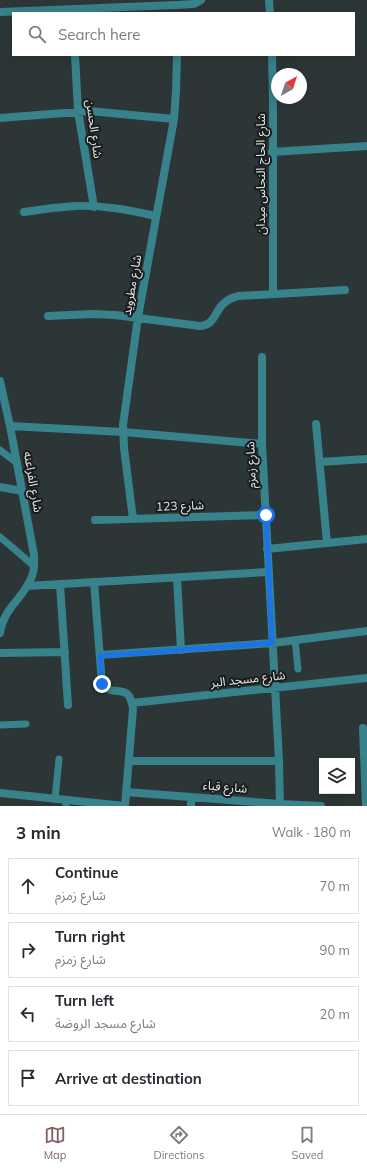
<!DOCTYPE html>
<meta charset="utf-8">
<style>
:root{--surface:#fff;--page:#f7f7f7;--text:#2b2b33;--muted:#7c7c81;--line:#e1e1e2;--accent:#865d61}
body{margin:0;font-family:Mulish,"Noto Sans Arabic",sans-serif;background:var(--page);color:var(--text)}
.controls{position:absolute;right:12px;bottom:12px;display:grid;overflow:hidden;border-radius:0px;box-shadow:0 2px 10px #0003}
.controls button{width:36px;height:36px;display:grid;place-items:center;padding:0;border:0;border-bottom:1px solid var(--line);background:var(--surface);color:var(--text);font:20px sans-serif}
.compass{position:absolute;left:271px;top:68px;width:36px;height:36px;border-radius:50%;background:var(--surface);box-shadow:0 2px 10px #0003;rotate:39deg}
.stop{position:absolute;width:12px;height:12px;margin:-9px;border:3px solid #1a73e8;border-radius:50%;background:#fff}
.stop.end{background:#1a73e8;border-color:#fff;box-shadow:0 1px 4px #0008}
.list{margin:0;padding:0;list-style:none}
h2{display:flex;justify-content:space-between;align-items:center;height:52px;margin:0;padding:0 16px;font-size:17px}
h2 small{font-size:13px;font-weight:400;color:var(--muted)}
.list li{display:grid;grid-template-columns:26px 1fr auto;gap:12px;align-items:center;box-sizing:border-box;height:56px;margin:0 8px 8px;padding:0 8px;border:1px solid var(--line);border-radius:0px}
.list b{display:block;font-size:15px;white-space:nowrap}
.list p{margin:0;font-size:13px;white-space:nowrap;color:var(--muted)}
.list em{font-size:13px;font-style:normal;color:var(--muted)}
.icon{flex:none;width:22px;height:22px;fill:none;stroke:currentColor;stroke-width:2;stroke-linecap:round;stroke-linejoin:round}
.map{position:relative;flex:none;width:367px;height:806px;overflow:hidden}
.search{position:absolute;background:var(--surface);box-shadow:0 2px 10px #0003;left:12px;right:12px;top:12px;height:44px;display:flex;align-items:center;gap:10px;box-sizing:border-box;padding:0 14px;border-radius:0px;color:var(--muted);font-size:15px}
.sheet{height:308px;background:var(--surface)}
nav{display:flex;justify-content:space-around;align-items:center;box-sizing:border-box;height:56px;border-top:1px solid var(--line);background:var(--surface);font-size:11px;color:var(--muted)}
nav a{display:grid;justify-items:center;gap:2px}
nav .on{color:var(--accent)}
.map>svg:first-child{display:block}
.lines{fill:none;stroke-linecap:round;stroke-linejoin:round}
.lane{stroke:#37828b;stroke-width:7}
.street{stroke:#37828b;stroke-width:8}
.route{stroke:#1a73e8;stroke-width:5}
.labels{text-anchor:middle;stroke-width:4;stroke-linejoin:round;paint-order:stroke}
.street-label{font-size:12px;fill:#e5eaeb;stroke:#181c1d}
</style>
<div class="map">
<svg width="367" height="806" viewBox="0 0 367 806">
<rect width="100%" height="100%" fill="#2d3637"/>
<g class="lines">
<path class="lane" d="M0,450L17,463
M0,537L34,566
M295,640L298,669
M0,725L26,724
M55,799L59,759
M66,806L67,800"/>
<path class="street" d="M269,0L270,13
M0,12L177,5L194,4L201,0
M75,55L78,111L94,207
M272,55L273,101V294
M0,118L89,111L174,119
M272,152L367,146
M24,212C41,209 58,207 76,206C103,205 129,210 156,216
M48,316L93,314L115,315L200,326C214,325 214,314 222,305C227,300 232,297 239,296L345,290
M262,357V444L279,761L280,806
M0,381L10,426L34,555C34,562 35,569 32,576C24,599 4,606 0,633
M316,424L327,543
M10,426L123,432L262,444
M320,462L367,459
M0,487L22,491
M133,519L124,448L123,425L138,317L174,119L176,91L177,55
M95,520L266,515
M267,549L367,539
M177,578L181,650
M94,582L102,684C114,699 129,680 133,709L125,806
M60,584L68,705
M27,586L269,572
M0,653L65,652
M100,655L273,643L367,631
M132,703L367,678
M363,728L366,806
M129,761H279
M126,792L280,804L321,806
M0,793L125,806
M191,806V797"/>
</g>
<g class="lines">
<path class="route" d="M102,684L100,656L272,643L266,515"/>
</g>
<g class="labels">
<g class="street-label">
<text transform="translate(94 129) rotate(82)" y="4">شارع الحسن</text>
<text transform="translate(261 174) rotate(-90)" y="4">شارع الحاج النحاس ميدان</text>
<text transform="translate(132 285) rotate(-80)" y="4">شارع مطرويد</text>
<text transform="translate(251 465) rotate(-92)" y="4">شارع زمزم</text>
<text transform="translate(33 482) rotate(80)" y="4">شارع الفراعنه</text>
<text transform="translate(180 506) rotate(-2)" y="4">شارع 123</text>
<text transform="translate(248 679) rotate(-6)" y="4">شارع مسجد البر</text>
<text transform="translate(225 787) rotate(5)" y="4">شارع قباء</text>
</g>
</g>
</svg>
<div class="controls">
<button><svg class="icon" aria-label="layers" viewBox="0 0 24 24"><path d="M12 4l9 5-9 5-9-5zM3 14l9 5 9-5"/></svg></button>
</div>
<svg class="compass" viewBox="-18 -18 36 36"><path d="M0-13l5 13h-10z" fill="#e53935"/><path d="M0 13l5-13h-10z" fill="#7c7c81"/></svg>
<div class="stop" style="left:266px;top:515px"></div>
<div class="stop end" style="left:102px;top:684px"></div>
<div class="search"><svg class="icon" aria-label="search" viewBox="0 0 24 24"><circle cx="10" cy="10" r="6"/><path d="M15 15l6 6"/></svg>Search here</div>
</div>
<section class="sheet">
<h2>3 min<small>Walk · 180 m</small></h2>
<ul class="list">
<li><svg class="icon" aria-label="ahead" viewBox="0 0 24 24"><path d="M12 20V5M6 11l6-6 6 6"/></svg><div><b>Continue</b><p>شارع زمزم</p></div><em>70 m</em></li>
<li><svg class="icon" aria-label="right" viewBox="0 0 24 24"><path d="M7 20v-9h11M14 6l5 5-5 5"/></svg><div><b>Turn right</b><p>شارع زمزم</p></div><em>90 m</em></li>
<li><svg class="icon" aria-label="left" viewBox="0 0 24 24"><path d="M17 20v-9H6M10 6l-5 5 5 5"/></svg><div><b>Turn left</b><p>شارع مسجد الروضة</p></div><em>20 m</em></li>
<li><svg class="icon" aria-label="arrive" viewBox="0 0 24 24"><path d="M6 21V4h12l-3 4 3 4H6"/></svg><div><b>Arrive at destination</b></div></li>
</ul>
</section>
<nav>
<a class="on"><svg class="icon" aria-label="map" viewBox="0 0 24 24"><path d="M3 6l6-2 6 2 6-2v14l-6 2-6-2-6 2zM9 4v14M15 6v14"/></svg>Map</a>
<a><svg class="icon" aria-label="directions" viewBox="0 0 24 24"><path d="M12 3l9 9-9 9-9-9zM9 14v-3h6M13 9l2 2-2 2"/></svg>Directions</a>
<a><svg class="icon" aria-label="saved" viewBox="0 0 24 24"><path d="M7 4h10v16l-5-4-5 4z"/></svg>Saved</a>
</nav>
